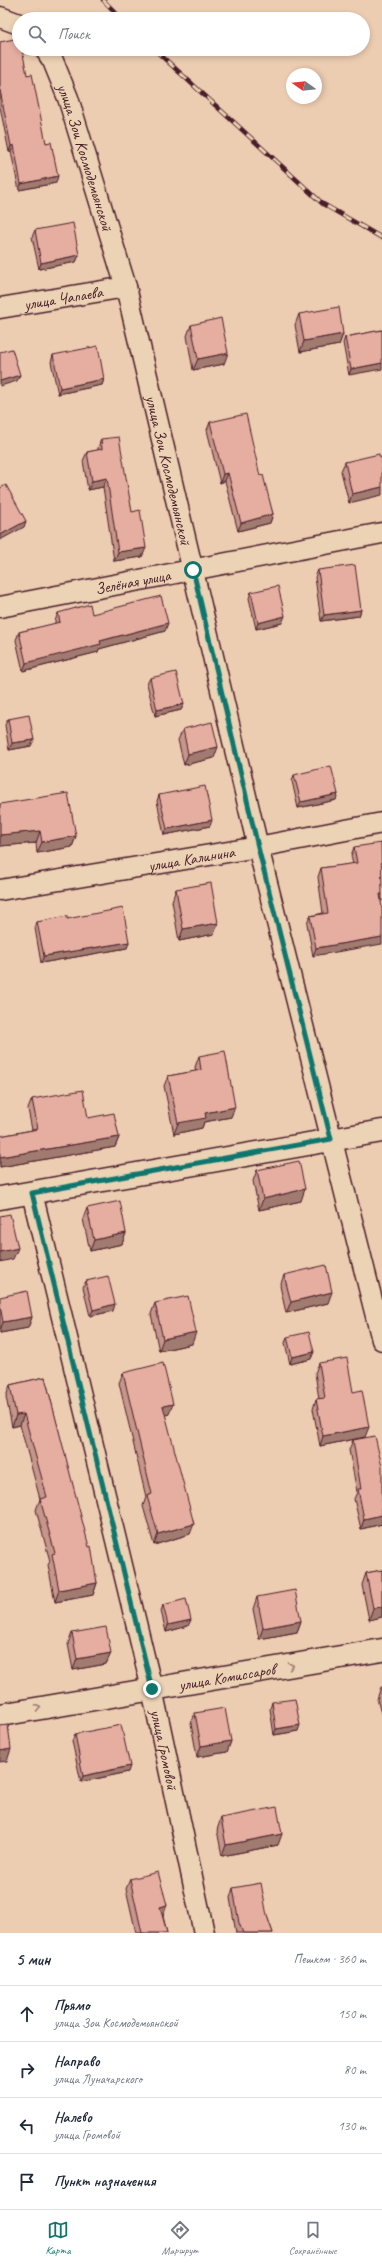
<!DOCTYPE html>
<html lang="ru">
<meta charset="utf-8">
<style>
:root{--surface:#fff;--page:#f2f2f3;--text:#1f2937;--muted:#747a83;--line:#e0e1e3;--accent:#0f766e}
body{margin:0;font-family:Caveat,sans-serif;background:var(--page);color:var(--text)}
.compass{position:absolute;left:286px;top:68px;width:36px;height:36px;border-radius:50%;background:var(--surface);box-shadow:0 2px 6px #0003;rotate:285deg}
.stop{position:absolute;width:12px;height:12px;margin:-9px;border:3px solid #0f766e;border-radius:50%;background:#fff}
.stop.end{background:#0f766e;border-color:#fff;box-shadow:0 1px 4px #0008}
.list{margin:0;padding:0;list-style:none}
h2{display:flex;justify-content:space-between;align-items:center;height:52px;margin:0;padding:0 16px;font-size:17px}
h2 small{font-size:13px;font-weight:400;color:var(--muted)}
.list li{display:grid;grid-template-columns:26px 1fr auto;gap:12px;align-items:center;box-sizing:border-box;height:56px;padding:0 16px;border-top:1px solid var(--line)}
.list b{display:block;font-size:15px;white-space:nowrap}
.list p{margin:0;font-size:13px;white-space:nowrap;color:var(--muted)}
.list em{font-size:13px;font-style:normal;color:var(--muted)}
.icon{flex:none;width:22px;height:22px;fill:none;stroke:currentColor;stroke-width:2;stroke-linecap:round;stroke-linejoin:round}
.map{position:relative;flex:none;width:382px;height:1933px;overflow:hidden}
.search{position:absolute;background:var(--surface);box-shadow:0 2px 6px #0003;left:12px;right:12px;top:12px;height:44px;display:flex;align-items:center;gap:10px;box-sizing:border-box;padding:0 14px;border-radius:22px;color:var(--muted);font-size:15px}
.sheet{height:276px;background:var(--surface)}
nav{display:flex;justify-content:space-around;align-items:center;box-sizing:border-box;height:56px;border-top:1px solid var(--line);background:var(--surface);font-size:11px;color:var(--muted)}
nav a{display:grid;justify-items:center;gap:2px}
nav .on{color:var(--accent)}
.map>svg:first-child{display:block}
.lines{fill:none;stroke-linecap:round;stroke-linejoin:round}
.minor-casing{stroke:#4a1f2b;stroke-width:23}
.secondary-casing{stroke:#4a1f2b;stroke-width:25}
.minor{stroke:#edd3b5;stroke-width:20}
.secondary{stroke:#edd3b5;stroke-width:22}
.rail-casing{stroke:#4a1f2b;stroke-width:4.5}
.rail{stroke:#edd3b5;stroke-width:3;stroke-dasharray:9;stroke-linecap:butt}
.wall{fill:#c6968a;stroke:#4a1f2b}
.shaded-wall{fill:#a17a70;stroke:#4a1f2b}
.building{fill:#e6aea0;stroke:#4a1f2b}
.oneway{stroke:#9c7970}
.route{stroke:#0f766e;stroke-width:5}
.labels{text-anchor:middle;stroke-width:3;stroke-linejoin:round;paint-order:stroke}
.street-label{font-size:16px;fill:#4a1f2b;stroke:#edd3b5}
</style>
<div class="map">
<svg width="382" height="1933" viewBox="0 0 382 1933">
<rect width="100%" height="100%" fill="#edcdb2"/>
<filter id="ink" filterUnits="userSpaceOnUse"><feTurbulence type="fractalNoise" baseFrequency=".025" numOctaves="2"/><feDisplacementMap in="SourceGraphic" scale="8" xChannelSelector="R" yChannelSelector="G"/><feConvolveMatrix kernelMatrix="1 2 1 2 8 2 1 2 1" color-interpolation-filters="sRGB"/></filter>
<g filter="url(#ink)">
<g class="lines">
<defs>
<g id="minor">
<path d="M0,17L19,24"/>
<path id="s1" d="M45,49L53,61L68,98L126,287L258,847L382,1340"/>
<path id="s2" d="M0,308L126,287"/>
<path id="s3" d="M0,607L382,533"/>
<path id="s4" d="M0,890L258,847L382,823"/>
<path id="s5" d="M32,1193L152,1689L204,1933"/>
</g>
<g id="secondary">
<path d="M0,1198L382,1131"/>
<path id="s6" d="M0,1715L382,1650"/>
</g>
</defs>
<use href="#minor" class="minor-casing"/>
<use href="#secondary" class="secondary-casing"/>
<use href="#minor" class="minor"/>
<use href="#secondary" class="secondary"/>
<defs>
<path id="rail" d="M103,0L122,19
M154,49L323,204L382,238"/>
</defs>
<use href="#rail" class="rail-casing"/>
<use href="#rail" class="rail"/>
</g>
<path class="wall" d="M0,42L27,75L46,143L56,183L19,190L11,152H9L0,107Z
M35,230L79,255L76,262L39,269L32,237Z
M299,314L343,334L339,345L300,352L295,325Z
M191,325L224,364L193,370L187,336Z
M382,330L349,375L343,343L345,337Z
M53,355L104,379L102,385L58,394L51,362Z
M210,422L260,476L273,514L270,523L238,531L225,481L220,483L207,430Z
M101,439L132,512L142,557L114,561L103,487L88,490L83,461L87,452L98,450V448Z
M380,458L349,503L341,471L345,462Z
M318,570L361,610L359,616L321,621L315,577Z
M251,592L282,623L256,629L249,598Z
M58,613L92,614L165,631L99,649L98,652L23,671L16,640L19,632L55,624V621Z
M150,678L184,704L181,710L155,716L147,684Z
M8,719L31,746L9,750L5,725Z
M183,729L214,758L184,765L178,740Z
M294,775L338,794L336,800L298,808L292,781Z
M159,795L210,826L164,835L157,801Z
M0,804L76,836L72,847L37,853L36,843L0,846Z
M354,847L381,902L313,956L307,924L310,916L323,913L318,877L321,868L353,864L351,856Z
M176,889L218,923L214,934L179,941L172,901Z
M67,919L129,942L127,948L41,963L35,928L37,922Z
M199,1056L231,1117L204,1122L202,1128L174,1134L164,1086L168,1076L196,1071L195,1067Z
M32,1099L88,1118L119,1137L115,1147L0,1167V1136L32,1130L28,1109Z
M257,1170L301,1201L259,1210L253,1181Z
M87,1208L126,1233L122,1244L90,1251L83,1219Z
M284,1275L328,1303L286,1313L280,1286Z
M86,1281L113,1311L90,1316L83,1287Z
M155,1303L192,1344L159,1351L151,1314Z
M0,1305L32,1317L28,1328L0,1333Z
M287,1337L311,1359L290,1364L285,1343Z
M319,1363L365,1437L320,1446L313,1409L316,1399H319L315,1373Z
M123,1373L169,1414L165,1415L190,1534L154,1545L143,1506L146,1497L119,1383Z
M45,1377L97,1583L93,1595L55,1602L48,1565L50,1561L36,1510L40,1499L20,1425L12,1427L6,1397L10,1385Z
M353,1440L382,1524L361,1529L354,1499L357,1492L349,1450Z
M382,1570V1617L369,1620L362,1585L366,1573Z
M257,1597L301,1621L297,1632L259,1639L253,1609Z
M163,1605L188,1626L166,1632L161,1611Z
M72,1633L111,1653L106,1664L73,1670L68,1644Z
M381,1687H382V1717L377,1699Z
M272,1702L298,1731L274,1735L270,1709Z
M195,1713L231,1741L227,1752L197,1757L191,1724Z
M75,1734L128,1772L81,1782L72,1741Z
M221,1818L278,1845L222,1856L217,1830Z
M130,1879L163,1916L167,1933H136L126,1889Z
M233,1888L267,1916L273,1933H236L230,1898Z"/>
<path class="shaded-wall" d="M14,145L11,152H9L11,146Z
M58,176L56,183L19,190L21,184Z
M79,255L76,262L39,269L41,263Z
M343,334L339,345L300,352L304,341Z
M228,353L224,364L193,370L198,359Z
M382,363V369L349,375L351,369Z
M20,375L17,381L0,386V381Z
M104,379L102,385L58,394L60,388Z
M228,473L225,481L220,483L223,474Z
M107,478L103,487L88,490L92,481Z
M382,487V495L349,503L352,494Z
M273,514L270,523L238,531L241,523Z
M26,521L24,527L0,540V535Z
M146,548L142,557L114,561L118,552Z
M361,610L359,616L321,621L324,615Z
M285,616L282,623L256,629L258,623Z
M168,623L165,631L99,649L98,652L23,671L26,663L100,641Z
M184,704L181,710L155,716L157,710Z
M34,740L31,746L9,750L12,743Z
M218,747L214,758L184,765L188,754Z
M338,794L336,800L298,808L301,802Z
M212,820L210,826L164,835L167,829Z
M40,831L36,843L0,846V835Z
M76,836L72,847L37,853L42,842Z
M380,894H382V901L377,902Z
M218,923L214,934L179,941L183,929Z
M382,937V944L313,956L316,948Z
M129,942L127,948L41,963L44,956Z
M235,1107L231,1117L204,1122L202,1128L174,1134L178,1123L205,1113Z
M119,1137L115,1147L0,1167V1157Z
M305,1189L301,1201L259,1210L263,1199Z
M126,1233L122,1244L90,1251L94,1240Z
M18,1248L13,1259L0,1262V1252Z
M332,1292L328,1303L286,1313L291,1302Z
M115,1304L113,1311L90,1316L93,1310Z
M32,1317L28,1328L0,1333V1331L3,1322Z
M196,1332L192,1344L159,1351L163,1339Z
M314,1352L311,1359L290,1364L292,1357Z
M173,1404L169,1414L159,1417L163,1406Z
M24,1414L20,1425L12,1427L16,1415Z
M369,1427L365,1437L320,1446L323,1436Z
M382,1515V1524L361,1529L364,1519Z
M194,1524L190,1534L154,1545L158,1534Z
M97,1583L93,1595L55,1602L59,1590Z
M382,1607V1617L369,1620L373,1608Z
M191,1620L188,1626L166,1632L168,1625Z
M301,1621L297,1632L259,1639L263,1628Z
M111,1653L106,1664L73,1670L77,1659Z
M300,1725L298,1731L274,1735L276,1729Z
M231,1741L227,1752L197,1757L201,1746Z
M11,1749L7,1761L0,1762V1751Z
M130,1766L128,1772L81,1782L83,1776Z
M282,1834L278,1845L222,1856L226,1845Z
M167,1905L163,1916L157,1917L160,1907Z"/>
<path class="building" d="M19,38V49H22L27,75L32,74L46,143L51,142L58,176L21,184L14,145L11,146L0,90V42Z
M73,223L79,255L41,263L35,230Z
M339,307L343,334L304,341L299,314Z
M221,318L228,353L198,359L191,325Z
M382,330V363L351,369L345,337Z
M98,346L104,379L60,388L53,355Z
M12,349L20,375L0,381V352Z
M246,414L260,476L263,475L273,514L241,523L228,473L223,474L210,422Z
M119,437L132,512L140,510L146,548L118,552L107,478L92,481L87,452L102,449L101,439Z
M379,454L380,458L382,457V487L352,494L345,462Z
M6,485L26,521L0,535V488Z
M355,565L361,610L324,615L318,570Z
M278,586L285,616L258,623L251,592Z
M161,596L168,623L100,641L101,644L26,663L19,632L60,622L58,613L90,604L92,614Z
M176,672L184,704L157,710L150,678Z
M29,715L34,740L12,743L8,719Z
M212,722L218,747L188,754L183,729Z
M331,766L338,794L301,802L294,775Z
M205,786L212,820L167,829L159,795Z
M68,793L76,836L42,842L40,831L0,835V804Z
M381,843L382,894H380L382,909V937L316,948L310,916L328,913L321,868L357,863L354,847Z
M211,883L218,923L183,929L176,889Z
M123,908L129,942L44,956L37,922L67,916V919Z
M225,1051L235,1107L205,1113L206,1118L178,1123L168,1076L201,1070L199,1056Z
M83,1090L88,1118L114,1113L119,1137L0,1157V1136L38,1129L32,1099Z
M299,1161L305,1189L263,1199L257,1170Z
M120,1201L126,1233L94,1240L87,1208Z
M10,1214L18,1248L0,1252V1216Z
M326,1265L332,1292L291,1302L284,1275Z
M108,1276L115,1304L93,1310L86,1281Z
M27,1291L32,1317L3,1322L0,1305V1297Z
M188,1296L196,1332L163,1339L155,1303Z
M309,1332L314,1352L292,1357L287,1337Z
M347,1358L353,1392L362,1390L369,1427L323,1436L316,1399L325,1398L319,1363Z
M163,1363L173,1404L163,1406L194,1524L158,1534L147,1496L152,1494L123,1373Z
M45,1377L89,1547L91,1546L97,1583L59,1590L52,1554L55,1553L40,1499L47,1497L24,1414L16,1415L10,1385Z
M375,1436L382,1467V1515L364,1519L358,1489H361L353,1440Z
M382,1570V1607L373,1608L366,1573Z
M295,1590L301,1621L263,1628L257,1597Z
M186,1599L191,1620L168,1625L163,1605Z
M106,1627L111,1653L77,1659L72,1633Z
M295,1699L300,1725L276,1729L272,1702Z
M225,1708L231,1741L201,1746L195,1713Z
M8,1725L11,1749L0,1751V1726Z
M121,1725L130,1766L83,1776L75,1734Z
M277,1807L282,1834L226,1845L221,1818Z
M158,1872L167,1905L160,1907L167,1933H142L130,1879Z
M261,1883L267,1916L273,1933H243L239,1923L233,1888Z"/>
<defs><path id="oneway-chevron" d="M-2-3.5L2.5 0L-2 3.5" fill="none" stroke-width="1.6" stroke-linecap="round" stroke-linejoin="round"/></defs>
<g class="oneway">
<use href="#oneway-chevron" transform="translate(291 1666) rotate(-10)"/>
<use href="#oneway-chevron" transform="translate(38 1708) rotate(-10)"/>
</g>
</g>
<g class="lines" filter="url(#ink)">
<path class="route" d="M152,1689L32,1193L331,1139L258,847L193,570"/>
</g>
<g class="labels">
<g class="street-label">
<text dy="6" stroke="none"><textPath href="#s1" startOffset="116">улица Зои Космодемьянской</textPath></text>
<text dy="6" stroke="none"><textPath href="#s2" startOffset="64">улица Чапаева</textPath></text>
<text dy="6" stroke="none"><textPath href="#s1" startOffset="440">улица Зои Космодемьянской</textPath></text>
<text dy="6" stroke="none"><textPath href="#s3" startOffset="135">Зелёная улица</textPath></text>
<text dy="6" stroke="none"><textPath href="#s4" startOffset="194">улица Калинина</textPath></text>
<text dy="6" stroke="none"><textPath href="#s6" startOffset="230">улица Комиссаров</textPath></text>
<text dy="6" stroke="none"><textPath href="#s5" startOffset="572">улица Громовой</textPath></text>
</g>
</g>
</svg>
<svg class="compass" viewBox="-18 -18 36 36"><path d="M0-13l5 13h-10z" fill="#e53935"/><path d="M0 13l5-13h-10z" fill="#747a83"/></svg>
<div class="stop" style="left:193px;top:570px"></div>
<div class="stop end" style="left:152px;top:1689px"></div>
<div class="search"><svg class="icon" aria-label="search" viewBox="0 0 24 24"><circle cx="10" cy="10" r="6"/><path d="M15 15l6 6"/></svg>Поиск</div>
</div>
<section class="sheet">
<h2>5 мин<small>Пешком · 360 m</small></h2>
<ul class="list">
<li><svg class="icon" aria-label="ahead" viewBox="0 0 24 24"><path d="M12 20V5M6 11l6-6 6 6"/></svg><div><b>Прямо</b><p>улица Зои Космодемьянской</p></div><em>150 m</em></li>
<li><svg class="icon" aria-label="right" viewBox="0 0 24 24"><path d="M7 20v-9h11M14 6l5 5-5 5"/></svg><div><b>Направо</b><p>улица Луначарского</p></div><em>80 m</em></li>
<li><svg class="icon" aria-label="left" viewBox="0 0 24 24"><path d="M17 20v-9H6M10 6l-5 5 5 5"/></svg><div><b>Налево</b><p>улица Громовой</p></div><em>130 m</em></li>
<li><svg class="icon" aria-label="arrive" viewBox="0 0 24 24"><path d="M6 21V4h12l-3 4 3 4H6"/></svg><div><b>Пункт назначения</b></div></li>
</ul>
</section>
<nav>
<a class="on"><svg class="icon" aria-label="map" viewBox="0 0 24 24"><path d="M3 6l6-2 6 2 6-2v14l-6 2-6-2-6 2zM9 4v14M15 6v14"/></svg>Карта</a>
<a><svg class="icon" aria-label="directions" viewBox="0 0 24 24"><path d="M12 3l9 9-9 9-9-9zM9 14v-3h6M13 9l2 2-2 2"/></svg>Маршрут</a>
<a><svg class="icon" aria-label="saved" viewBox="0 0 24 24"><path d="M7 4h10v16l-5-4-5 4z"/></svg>Сохранённые</a>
</nav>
